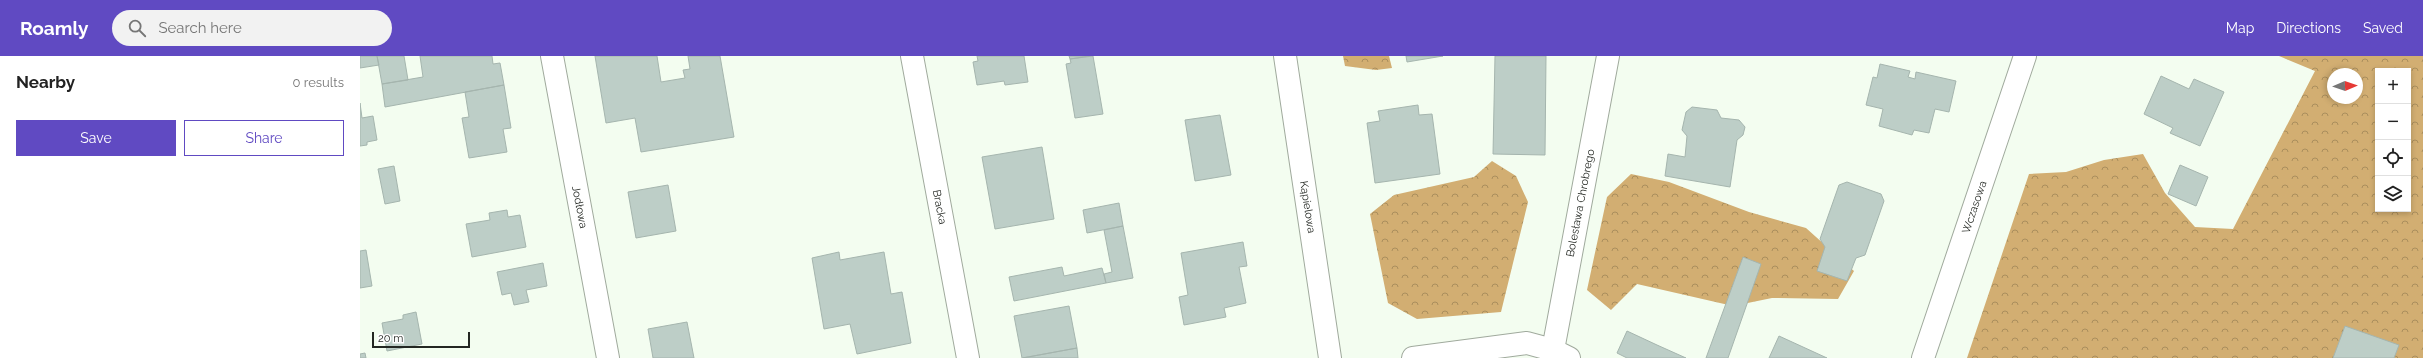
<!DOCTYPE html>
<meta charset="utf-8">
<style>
:root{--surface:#fff;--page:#f2f2f2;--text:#222;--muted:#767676;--line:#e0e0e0;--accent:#604ac2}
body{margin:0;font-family:Raleway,sans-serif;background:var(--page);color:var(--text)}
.controls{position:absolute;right:12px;top:12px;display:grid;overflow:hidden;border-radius:0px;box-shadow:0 2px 6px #0003}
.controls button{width:36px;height:36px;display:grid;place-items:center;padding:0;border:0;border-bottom:1px solid var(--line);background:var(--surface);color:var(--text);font:20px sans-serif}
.compass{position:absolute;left:1967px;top:12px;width:36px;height:36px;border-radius:50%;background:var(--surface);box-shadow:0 2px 6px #0003;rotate:88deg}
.scale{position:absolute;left:12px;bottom:10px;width:98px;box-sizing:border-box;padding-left:4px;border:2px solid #232722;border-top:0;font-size:11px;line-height:14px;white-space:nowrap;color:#232722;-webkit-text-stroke:3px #fff;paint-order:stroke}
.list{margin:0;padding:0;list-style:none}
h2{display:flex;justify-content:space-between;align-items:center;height:52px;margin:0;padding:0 16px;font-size:17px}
h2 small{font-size:13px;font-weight:400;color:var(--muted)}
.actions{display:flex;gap:8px;padding:12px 16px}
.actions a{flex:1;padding:9px 0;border:1px solid var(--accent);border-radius:0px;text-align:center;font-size:14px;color:var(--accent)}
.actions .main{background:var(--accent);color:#fff}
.icon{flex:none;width:22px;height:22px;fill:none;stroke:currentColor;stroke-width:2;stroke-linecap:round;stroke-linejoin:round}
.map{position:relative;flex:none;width:2063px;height:302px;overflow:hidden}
header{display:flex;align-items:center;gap:24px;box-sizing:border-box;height:56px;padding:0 20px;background:var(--accent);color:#fff}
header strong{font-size:19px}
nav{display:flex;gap:22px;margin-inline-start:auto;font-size:14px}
.search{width:280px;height:36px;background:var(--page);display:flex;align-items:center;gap:10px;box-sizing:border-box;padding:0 14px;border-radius:22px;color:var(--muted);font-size:15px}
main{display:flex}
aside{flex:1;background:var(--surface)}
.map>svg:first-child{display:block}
.forest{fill:url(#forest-crowns);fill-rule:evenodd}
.building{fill:#bdcec7;stroke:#a5b5ae}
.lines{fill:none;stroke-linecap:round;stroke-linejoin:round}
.street-casing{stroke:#a0aa9d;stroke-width:24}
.street{stroke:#fff;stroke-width:22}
.labels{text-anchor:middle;stroke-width:4;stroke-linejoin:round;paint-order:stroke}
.street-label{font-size:11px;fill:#232722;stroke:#fff}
</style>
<header>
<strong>Roamly</strong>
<div class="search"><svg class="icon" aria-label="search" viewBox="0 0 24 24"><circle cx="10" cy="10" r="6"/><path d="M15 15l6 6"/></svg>Search here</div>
<nav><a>Map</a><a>Directions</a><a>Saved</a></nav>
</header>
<main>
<aside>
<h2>Nearby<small>0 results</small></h2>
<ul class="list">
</ul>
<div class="actions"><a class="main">Save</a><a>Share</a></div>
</aside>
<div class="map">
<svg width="2063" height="302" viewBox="0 0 2063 302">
<defs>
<pattern id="forest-crowns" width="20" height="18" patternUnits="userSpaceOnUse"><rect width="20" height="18" fill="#d2ae72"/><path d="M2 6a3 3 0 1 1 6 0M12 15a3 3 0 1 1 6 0" fill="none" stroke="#aa8e5d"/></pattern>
</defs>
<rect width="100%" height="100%" fill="#f3fdf0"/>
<path class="forest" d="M983,0H1029L1032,12L1016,14L985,10Z
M1919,0H2063V302H1607L1669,118L1706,116L1744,104L1783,98L1805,137L1835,171L1873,173L1955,15ZM2018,15H2048V153H2018ZM1973,18H1997V42H1973Z
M1132,105L1156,120L1168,146L1141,256L1057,263L1028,247L1010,158L1034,139L1114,121Z
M1271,118L1309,126L1389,156L1446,172L1494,215L1478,243L1412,242L1373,250L1277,228L1251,254L1227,234L1247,141Z"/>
<path class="building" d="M0,0H17L19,9L0,12Z
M17,0H44L48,24L22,28Z
M60,0H132L133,8L140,7L144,29L25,51L22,28L63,21Z
M235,0H297L301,26L325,22L323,14L330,13L328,0H360L374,81L281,96L275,62L246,67Z
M617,0H664L668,26L645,29L644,25L617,29L613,6L618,5Z
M709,0H729L710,3Z
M733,0L743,58L715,62L706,8L711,7L710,3Z
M1046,0H1083L1047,6Z
M1135,0H1186L1185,99L1133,98Z
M1520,8L1550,15L1548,21L1555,23L1556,16L1596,25L1589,56L1575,53L1569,77L1554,74L1552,79L1519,70L1523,53L1506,49L1513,21L1517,22Z
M1801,20L1829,33L1834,23L1864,36L1840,90L1810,77L1813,72L1784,58Z
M144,29L151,72L143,73L147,96L109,102L102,62L109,61L105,36Z
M0,47L2,62L13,60L17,84L7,86V89L0,90Z
M1058,49L1059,59L1072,58L1080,118L1015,127L1007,67L1020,65L1018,55Z
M1332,51L1357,54L1361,62L1379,64L1385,71L1383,79L1377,84L1370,131L1305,120L1308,98L1325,101L1327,80L1322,74L1326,56Z
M860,59L871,119L835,125L825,64Z
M682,91L694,163L635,173L622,101Z
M1820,109L1848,121L1836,150L1808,138Z
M34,110L40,145L25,148L18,113Z
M1487,126L1521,138L1524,145L1505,199L1496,202L1487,225L1457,215L1465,191L1460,183L1479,129Z
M308,129L316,175L276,182L268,136Z
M759,147L763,170L727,177L723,154Z
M147,154L148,161L160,159L166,191L112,201L106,168L130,164L129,157Z
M763,170L773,222L746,227L744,218L752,216L744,174Z
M883,186L887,210L879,211L886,247L864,252L866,261L824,269L819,241L828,239L821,197Z
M6,194L12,230L0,232V195Z
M479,196L480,204L524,196L531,238L542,236L551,287L497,298L490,268L464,273L452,202Z
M1383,201L1401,208L1368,302H1346Z
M183,207L187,230L166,234L169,246L154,249L151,237L142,239L137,216Z
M702,211L704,220L742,212L746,227L654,245L649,221Z
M709,250L717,292L662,302L654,260Z
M56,256L62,288L27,295L22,267L43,263V259Z
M327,266L334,302H293L288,273Z
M1985,270L2039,289L2034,302H1973Z
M1267,275L1297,289L1326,302H1267L1257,297Z
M1419,280L1467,302H1409Z
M717,292L718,302H663Z
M5,297L6,302H0V298Z"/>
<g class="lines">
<defs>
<path id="street" d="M192,0L248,302
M552,0L608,302
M925,0L970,302
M1193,294L1248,0
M1053,302L1167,287L1193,294L1209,302
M1563,302L1665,0"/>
</defs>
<use href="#street" class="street-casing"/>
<use href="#street" class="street"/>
</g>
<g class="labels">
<g class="street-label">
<text transform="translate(1220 147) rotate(-79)" y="4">Bolesława Chrobrego</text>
<text transform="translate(220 151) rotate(79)" y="4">Jodłowa</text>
<text transform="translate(580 151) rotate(79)" y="4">Bracka</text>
<text transform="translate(948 151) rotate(81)" y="4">Kąpielowa</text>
<text transform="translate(1614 151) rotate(-71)" y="4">Wczasowa</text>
</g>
</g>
</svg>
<div class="controls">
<button>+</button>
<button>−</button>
<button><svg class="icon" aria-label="locate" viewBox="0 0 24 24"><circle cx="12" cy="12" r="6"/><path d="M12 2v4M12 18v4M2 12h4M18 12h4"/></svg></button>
<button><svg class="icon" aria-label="layers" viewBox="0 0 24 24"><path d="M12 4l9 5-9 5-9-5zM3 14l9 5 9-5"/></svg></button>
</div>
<svg class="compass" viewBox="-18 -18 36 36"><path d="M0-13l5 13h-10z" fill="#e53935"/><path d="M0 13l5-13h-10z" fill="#767676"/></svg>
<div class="scale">20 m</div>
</div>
</main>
